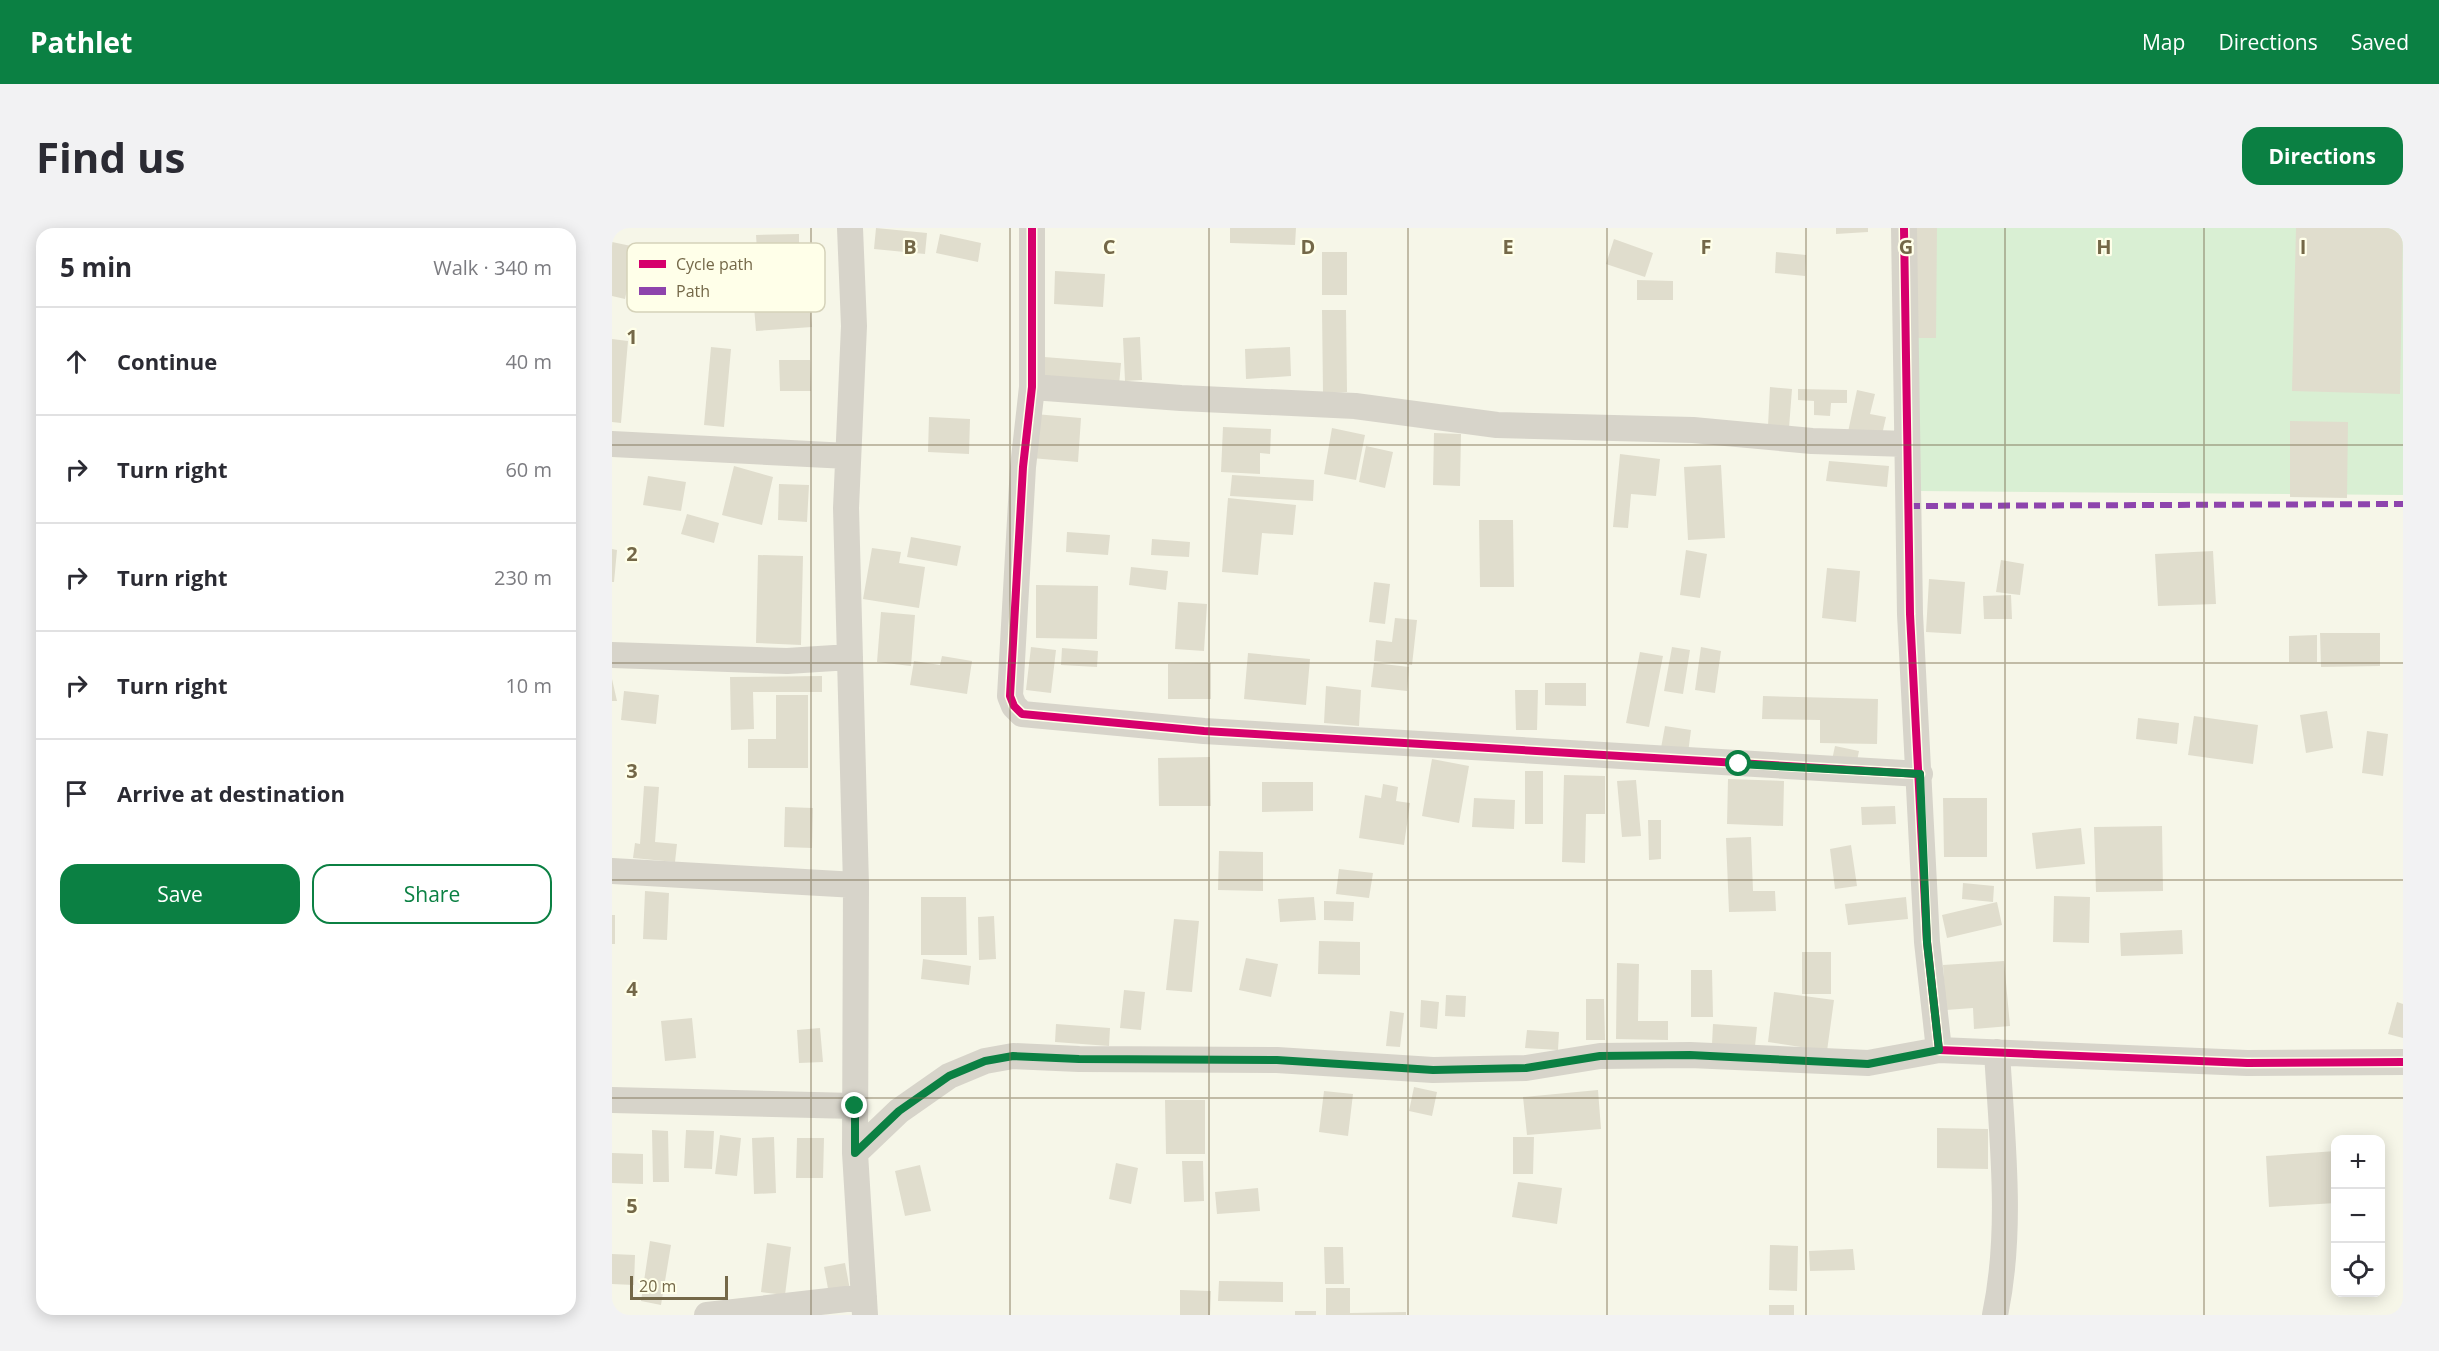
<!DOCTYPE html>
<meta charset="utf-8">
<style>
:root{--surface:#fff;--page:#f2f2f3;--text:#2b2b33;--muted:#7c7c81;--line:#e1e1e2;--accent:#0b8043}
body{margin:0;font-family:"Open Sans",sans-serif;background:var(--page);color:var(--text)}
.controls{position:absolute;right:18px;bottom:18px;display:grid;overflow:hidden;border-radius:12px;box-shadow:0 3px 15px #0003}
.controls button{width:54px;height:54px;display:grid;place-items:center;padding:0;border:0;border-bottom:2px solid var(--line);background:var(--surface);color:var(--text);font:30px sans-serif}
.scale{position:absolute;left:18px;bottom:15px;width:98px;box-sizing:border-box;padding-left:6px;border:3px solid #746848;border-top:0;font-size:16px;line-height:21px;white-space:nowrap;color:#746848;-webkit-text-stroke:4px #ffffe9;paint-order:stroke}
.stop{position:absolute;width:18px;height:18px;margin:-14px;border:4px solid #0b8043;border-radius:50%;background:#fff}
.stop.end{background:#0b8043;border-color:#fff;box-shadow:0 2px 6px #0008}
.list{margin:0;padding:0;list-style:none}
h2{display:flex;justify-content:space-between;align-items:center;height:78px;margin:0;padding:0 24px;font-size:26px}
h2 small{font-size:20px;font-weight:400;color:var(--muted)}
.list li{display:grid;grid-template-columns:39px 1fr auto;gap:18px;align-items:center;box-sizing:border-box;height:108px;padding:0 24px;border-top:2px solid var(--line)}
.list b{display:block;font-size:22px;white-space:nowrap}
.list em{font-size:20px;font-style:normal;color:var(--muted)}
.actions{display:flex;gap:12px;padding:18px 24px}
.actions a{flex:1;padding:14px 0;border:2px solid var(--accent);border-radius:18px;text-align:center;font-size:21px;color:var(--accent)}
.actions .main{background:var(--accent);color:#fff}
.icon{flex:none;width:33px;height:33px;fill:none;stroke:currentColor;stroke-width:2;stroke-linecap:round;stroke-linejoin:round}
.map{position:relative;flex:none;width:1791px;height:1087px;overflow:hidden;border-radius:18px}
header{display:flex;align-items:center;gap:36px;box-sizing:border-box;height:84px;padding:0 30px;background:var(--accent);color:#fff}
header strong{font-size:28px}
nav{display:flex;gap:33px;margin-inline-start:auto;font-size:21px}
.intro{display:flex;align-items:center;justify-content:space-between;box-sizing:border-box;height:144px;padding:0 36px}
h1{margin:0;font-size:42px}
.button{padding:15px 27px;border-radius:18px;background:var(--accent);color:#fff;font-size:21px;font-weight:700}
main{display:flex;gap:36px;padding:0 36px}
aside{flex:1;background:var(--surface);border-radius:18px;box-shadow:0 3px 15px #0003}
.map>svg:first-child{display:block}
.green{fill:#d9efd3}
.building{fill:#e0ddcd}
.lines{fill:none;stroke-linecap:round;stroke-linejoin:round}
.minor{stroke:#d7d4ca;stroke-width:26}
.quiet{stroke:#8e44ad;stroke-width:6;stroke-dasharray:12 6;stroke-linecap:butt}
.cycleway-casing{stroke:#ffffe9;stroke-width:11}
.cycleway{stroke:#d6006c;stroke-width:8}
.route{stroke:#0b8043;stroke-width:8}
.grid{fill:none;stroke:#746848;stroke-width:1.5;stroke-opacity:0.55}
.key{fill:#ffffe9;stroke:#d5d2b9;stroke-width:1.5}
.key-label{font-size:16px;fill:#746848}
.grid-label{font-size:20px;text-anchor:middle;font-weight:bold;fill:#746848;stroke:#ffffe9;stroke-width:4.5;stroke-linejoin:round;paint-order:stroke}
</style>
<header>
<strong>Pathlet</strong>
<nav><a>Map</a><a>Directions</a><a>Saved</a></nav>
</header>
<div class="intro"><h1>Find us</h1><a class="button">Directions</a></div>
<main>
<aside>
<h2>5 min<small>Walk · 340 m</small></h2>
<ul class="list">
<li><svg class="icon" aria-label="ahead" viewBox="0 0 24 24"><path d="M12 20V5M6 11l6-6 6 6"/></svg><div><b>Continue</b></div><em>40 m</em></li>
<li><svg class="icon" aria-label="right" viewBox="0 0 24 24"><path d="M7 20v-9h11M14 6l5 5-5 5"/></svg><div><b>Turn right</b></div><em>60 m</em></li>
<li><svg class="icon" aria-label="right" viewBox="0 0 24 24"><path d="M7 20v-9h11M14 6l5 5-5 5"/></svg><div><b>Turn right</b></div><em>230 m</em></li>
<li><svg class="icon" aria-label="right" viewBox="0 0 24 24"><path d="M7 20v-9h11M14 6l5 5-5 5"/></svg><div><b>Turn right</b></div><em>10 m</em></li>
<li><svg class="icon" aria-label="arrive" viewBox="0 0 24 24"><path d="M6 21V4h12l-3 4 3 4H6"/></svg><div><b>Arrive at destination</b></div></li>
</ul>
<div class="actions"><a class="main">Save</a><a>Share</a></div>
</aside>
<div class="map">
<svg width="1791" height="1087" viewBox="0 0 1791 1087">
<rect width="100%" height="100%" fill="#f6f6e8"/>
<path class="green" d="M1305,0H1791V267L1307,263Z"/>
<path class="building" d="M264,0L315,5L313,26L262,21Z
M618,0H684L683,17L618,15Z
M1224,0H1256V4L1224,6Z
M1298,0H1325L1324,110H1296Z
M1684,0H1791L1788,166L1680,163Z
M187,6V21L145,23L144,7Z
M328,6L369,15L366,34L324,25Z
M1002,11L1041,25L1033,49L994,36Z
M0,14L24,19L13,71L0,68Z
M710,24H735V67H710Z
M1164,24L1194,27L1193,48L1163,45Z
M443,43L493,46L491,79L442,76Z
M195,50L200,99L144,103L140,54Z
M1025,52L1061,53V72H1025Z
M710,82H734L735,164L711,165Z
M528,109L530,152L513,153L511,110Z
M0,111L16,113L9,195L0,194Z
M99,119L119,121L112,199L92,197Z
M678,119L679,148L634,151L633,121Z
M432,129L509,135L507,157L430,151Z
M167,132H198L199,163H168Z
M1158,159L1180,161L1177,200L1156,198Z
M1186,161L1235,162V175H1219L1218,188L1202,187V173L1186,172Z
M1245,162L1263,166L1258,186L1274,189L1269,211L1236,204Z
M423,186L469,190L466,234L419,230Z
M317,189L358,191L357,226L316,224Z
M1678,193L1736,194L1735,270L1678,269Z
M611,199L659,201L658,226L648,225V246L609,244Z
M720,200L753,207L744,252L712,246Z
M822,205L849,206L848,258L821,257Z
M754,218L781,224L773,260L747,254Z
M1008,226L1048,231L1044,268L1019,266L1016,300L1001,299Z
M1217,233L1277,238L1275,259L1214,253Z
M1109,237L1113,310L1076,312L1072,239Z
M122,238L161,249L150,297L110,287Z
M620,247L702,252L701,273L618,268Z
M36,248L74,254L69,283L31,277Z
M167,256L197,257L195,294L166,292Z
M616,270L684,277L681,307L650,305L646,347L610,344Z
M75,286L107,295L102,315L69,306Z
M867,292H901L902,359H868Z
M455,304L498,307L496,327L454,324Z
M299,309L349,318L345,338L295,329Z
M540,311L578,314L577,329L539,327Z
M260,320L289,324L287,335L313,339L307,380L251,371Z
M0,321L5,322L2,354H0Z
M1074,322L1095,326L1088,370L1068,367Z
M1601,323L1604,376L1546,378L1543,326Z
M146,327L191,328L189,417L144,415Z
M1389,332L1412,336L1408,367L1384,364Z
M519,339L556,343L554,362L517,357Z
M1215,340L1248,343L1244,394L1210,390Z
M1317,351L1353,354L1349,406L1314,404Z
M762,354L778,356L773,396L757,394Z
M424,357L486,358L485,411L424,410Z
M1399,367L1400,391H1372L1371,368Z
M566,374L595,376L592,423L563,421Z
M269,384L303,387L299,438L265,434Z
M783,390L805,392L800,437L762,433L764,412L780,414Z
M1708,405H1768V438L1709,439Z
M1705,407V434H1677V408Z
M419,419L444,422L439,465L414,462Z
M1060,419L1078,422L1071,466L1052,463Z
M1089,419L1109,423L1103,465L1083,462Z
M450,420L486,423L485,439L449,437Z
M1028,424L1051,428L1037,499L1014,495Z
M636,425L698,431L694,477L632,471Z
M330,428L360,433L355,466L298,457L302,433L328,437Z
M599,435V471H556V436Z
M762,435L797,439L795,463L759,459Z
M210,448V464H141L142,501L119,502L118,449Z
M0,451L5,473H0Z
M933,455H974V478L933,477Z
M714,458L749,462L747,498L712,495Z
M903,462H926L925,502H904Z
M12,463L47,467L44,496L9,492Z
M164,467H196V540H136V511H164Z
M1151,468L1266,471L1265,516L1208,515V492L1150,491Z
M1715,483L1721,520L1694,525L1688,487Z
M1582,488L1646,497L1641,536L1576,527Z
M1526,490L1567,495L1565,516L1524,511Z
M1053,498L1079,502L1076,525L1049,520Z
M1755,503L1776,506L1771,548L1750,545Z
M1223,518L1247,523L1244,538L1220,532Z
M598,529L599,578H547L546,530Z
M820,531L857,538L847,595L810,588Z
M913,543H931V596H913Z
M952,547L993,548V586H974L973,635L950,634Z
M1116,551L1172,553L1171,598L1115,596Z
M1024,552L1029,608L1010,609L1005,553Z
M650,554H701V583L650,584Z
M771,556L786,559L784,573L798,575L792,617L747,610L753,567L769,570Z
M32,558L47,559L43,614L65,616L63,634L21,630L23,615L28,616Z
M862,570L903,572L902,601L860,599Z
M1331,570H1375V629H1332Z
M1283,578L1284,596L1250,597L1249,579Z
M173,579L201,580L200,620L172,619Z
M1036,592H1049V631L1037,632Z
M1550,598L1551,663L1484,664L1482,599Z
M1469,600L1473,636L1424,641L1420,605Z
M1139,609L1141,663H1163L1164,683L1117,684L1114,610Z
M1239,617L1245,658L1223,661L1218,621Z
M607,623L651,624V663L606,662Z
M727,641L761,645L757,670L724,666Z
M1351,655L1382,658L1381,674L1350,671Z
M33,663L57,665L55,712L31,711Z
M1442,668L1478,669L1477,715L1441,714Z
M309,669H354L355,727H309Z
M702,669L704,692L668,694L666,671Z
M1294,669L1296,691L1236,697L1233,676Z
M712,673L742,674L741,693L712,692Z
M1385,674L1390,697L1335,710L1330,687Z
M0,687H3V716H0Z
M382,688L384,731L367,732L366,689Z
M562,691L587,693L580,764L554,762Z
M1570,702L1571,726L1509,728L1508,705Z
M707,713L748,714V747L706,746Z
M1190,724H1219V766H1190Z
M634,730L666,736L659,769L627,762Z
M311,731L359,738L357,757L309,751Z
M1392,733L1398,798L1362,801L1361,780L1334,782L1331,737Z
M1005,735L1027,736L1026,793H1056V812L1004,811Z
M1079,742H1100L1101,789H1079Z
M512,762L533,764L529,802L508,800Z
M1162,764L1222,772L1215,823L1156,814Z
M834,767L854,768L853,789L833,788Z
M974,771H992L993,812H974Z
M809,772L827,774L825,801L808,799Z
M1785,774L1791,776V810L1776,806Z
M778,783L792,785L788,819L774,818Z
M80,790L84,830L53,833L49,793Z
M444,796L498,800L497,818L443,814Z
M1101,796L1145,799L1143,818L1100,816Z
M208,800L211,834L187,835L185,802Z
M915,802L947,804L946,822L913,820Z
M802,859L825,864L820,888L797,883Z
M986,862L989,901L915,907L911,869Z
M712,863L741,866L736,908L707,904Z
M553,872H593V926H554Z
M1325,900L1376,901V941L1325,940Z
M40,902L56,903L57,954H41Z
M74,902L102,903L100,941L72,940Z
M108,907L129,910L125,948L103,946Z
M162,909L164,965L142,966L140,910Z
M901,909H922L921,946H901Z
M185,910H212L211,950H184Z
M1724,923V975L1657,979L1654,928Z
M0,925L31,926V956L0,955Z
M570,933H591L592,973L572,974Z
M504,935L526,940L519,976L497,971Z
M308,937L319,983L293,988L283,943Z
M906,954L950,960L945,996L900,989Z
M646,960L648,983L605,986L603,964Z
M38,1013L59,1017L49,1077L29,1073Z
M155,1015L179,1019L173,1067L149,1064Z
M1158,1017L1186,1018L1185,1063L1157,1062Z
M712,1019H731L732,1056H713Z
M1241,1021L1243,1042L1198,1043L1197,1023Z
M0,1026L23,1027L22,1057L0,1056Z
M233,1035L238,1062L217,1066L212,1039Z
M607,1053L671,1054V1074L606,1073Z
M714,1060H738V1087H714Z
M568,1062L599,1063L598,1087H568Z
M1157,1077H1182V1087H1157Z
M683,1083H704V1087H683Z
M794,1084V1087H738V1085Z"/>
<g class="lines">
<path class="minor" d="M238,0L242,98L234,280L244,657L243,925L253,1087
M420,0V159L411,239L398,468L402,478L410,486L592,503L1308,546
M1292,0L1298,386L1315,714L1327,822L1635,835L1791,834
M420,159L569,170L743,178L885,197L1081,202L1200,213L1295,216
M0,216L236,228
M0,427L175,433L238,429
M0,643L244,657
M0,872L243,878
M243,925L287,883L337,848L373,833L401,828L467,831L665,832L821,842L914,840L988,828L1078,827L1256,835L1327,822
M95,1087L252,1069
M1383,1087C1401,1001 1390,911 1385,824"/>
<path class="quiet" d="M1296,278L1791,276"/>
<defs>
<path id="cycleway" d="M420,0V159L411,239L398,468L402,478L410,486L592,503L1308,546
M1292,0L1298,386L1315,714L1327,822L1635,835L1791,834"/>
</defs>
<use href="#cycleway" class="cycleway-casing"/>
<use href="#cycleway" class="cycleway"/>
</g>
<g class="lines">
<path class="route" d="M243,878V925L287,883L337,848L373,833L401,828L467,831L665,832L821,842L914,840L988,828L1078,827L1256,836L1327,822L1315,714L1308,546L1127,536"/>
</g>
<path class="grid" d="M199,0V1087M398,0V1087M597,0V1087M796,0V1087M995,0V1087M1194,0V1087M1393,0V1087M1592,0V1087M0,217H1791M0,435H1791M0,652H1791M0,870H1791"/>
<rect x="15" y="15" width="198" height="69" rx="9" class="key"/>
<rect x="27" y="32" width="27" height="8" fill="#d6006c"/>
<rect x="27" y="59" width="27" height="8" fill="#8e44ad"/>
<g class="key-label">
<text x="64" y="42">Cycle path</text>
<text x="64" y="69">Path</text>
</g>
<g class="grid-label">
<text x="298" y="26">B</text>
<text x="497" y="26">C</text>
<text x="696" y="26">D</text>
<text x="896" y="26">E</text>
<text x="1094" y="26">F</text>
<text x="1294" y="26">G</text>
<text x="1492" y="26">H</text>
<text x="1691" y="26">I</text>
<text x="20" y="116">1</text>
<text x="20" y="333">2</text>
<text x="20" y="550">3</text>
<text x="20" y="768">4</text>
<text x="20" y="985">5</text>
</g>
</svg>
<div class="controls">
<button>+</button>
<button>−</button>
<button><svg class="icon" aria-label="locate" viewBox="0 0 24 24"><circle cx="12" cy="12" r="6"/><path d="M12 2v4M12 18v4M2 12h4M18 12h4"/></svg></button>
</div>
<div class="scale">20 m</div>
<div class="stop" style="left:1127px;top:536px"></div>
<div class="stop end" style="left:243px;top:878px"></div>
</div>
</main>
